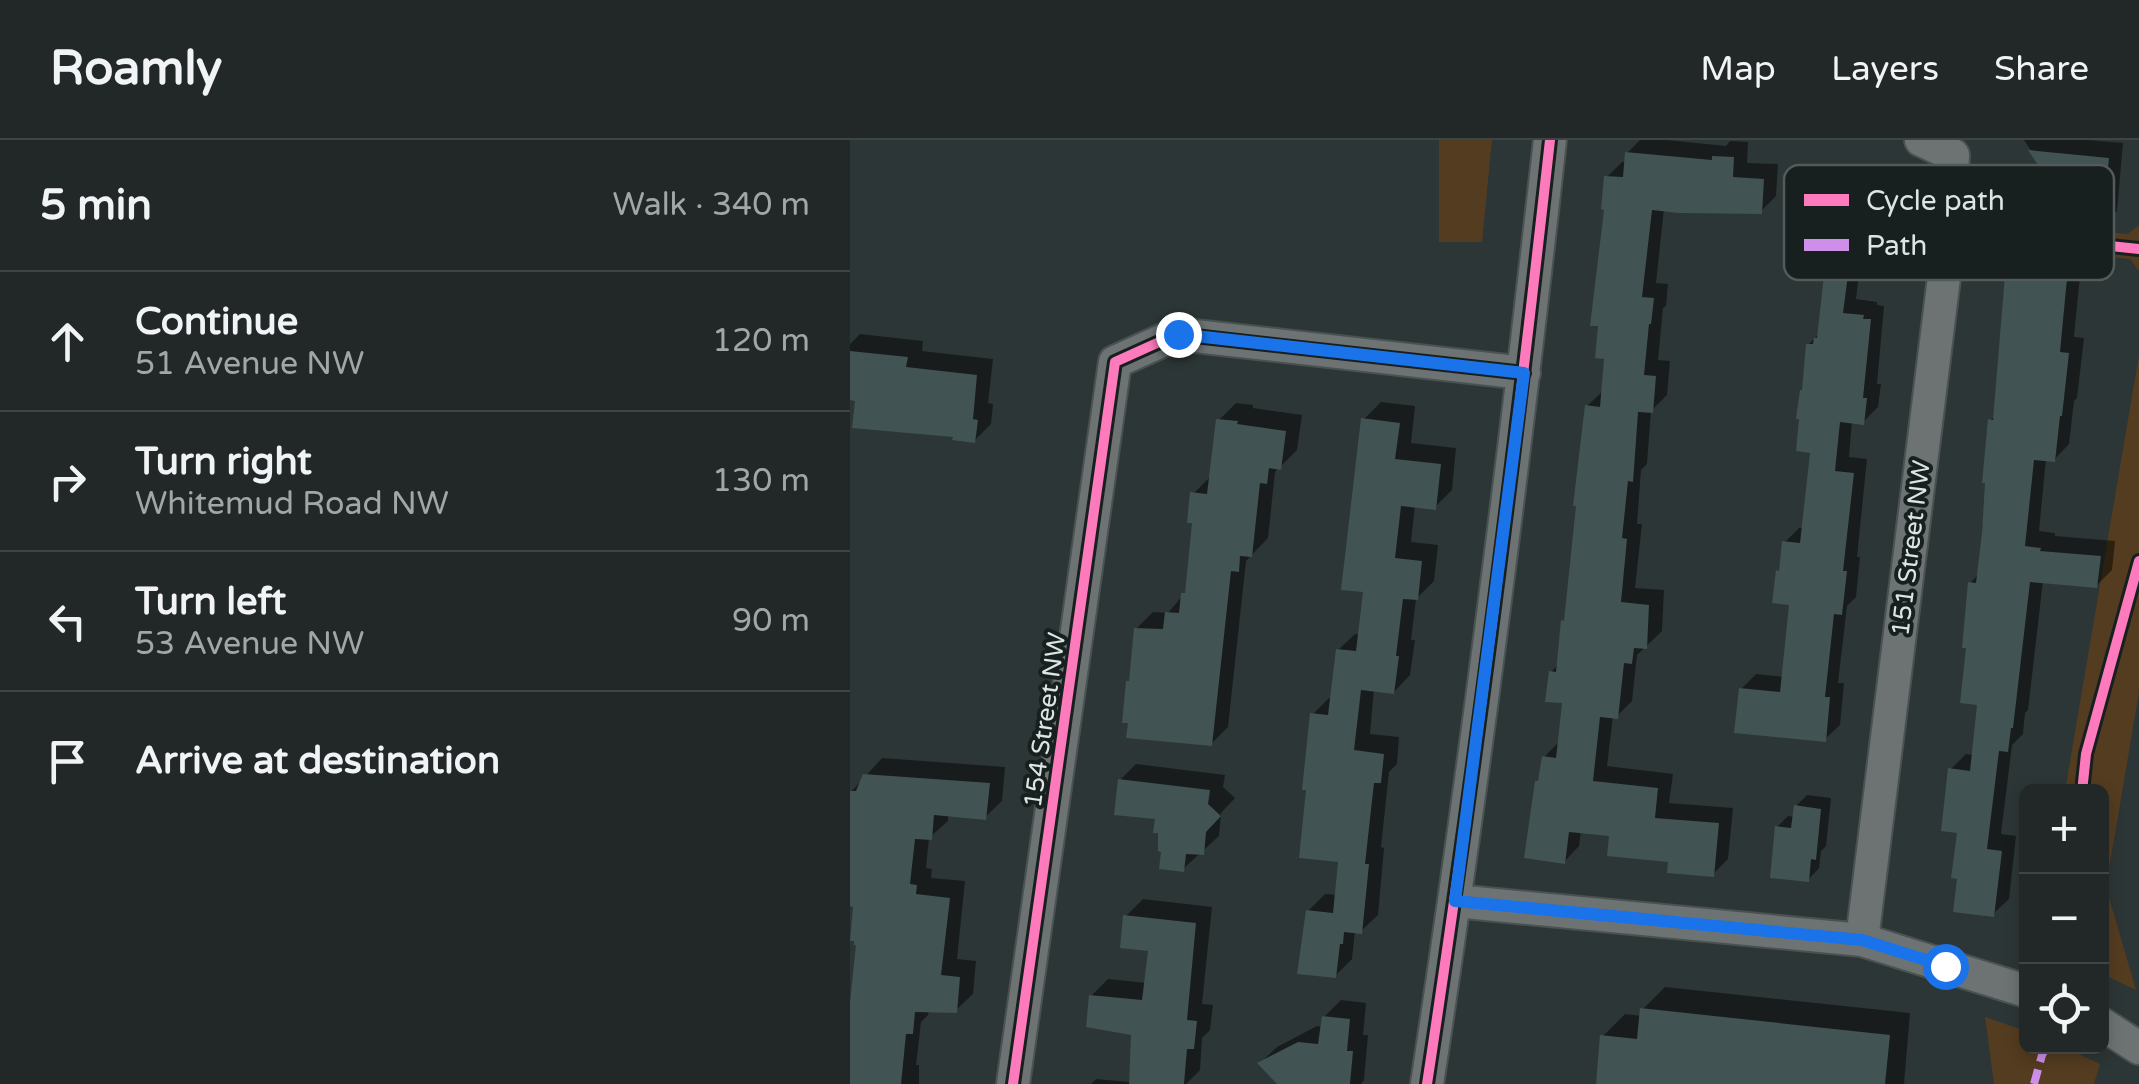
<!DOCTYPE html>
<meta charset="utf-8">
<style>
:root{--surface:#222828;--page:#2a3030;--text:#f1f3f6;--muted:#a2a6a8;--line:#3f4445}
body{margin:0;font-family:"Varela Round",sans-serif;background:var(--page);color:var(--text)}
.controls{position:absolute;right:30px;bottom:30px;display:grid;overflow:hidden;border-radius:15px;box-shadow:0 5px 15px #0003}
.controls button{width:90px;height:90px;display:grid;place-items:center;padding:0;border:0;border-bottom:2px solid var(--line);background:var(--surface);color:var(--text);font:50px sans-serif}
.stop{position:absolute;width:30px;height:30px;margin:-22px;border:8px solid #1a73e8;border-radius:50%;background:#fff}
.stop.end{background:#1a73e8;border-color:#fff;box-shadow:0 2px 10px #0008}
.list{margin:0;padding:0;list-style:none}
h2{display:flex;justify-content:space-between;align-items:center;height:130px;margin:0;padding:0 40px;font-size:42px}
h2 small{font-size:32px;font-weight:400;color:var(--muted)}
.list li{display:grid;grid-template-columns:65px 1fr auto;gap:30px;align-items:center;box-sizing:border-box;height:140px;padding:0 40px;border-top:2px solid var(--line)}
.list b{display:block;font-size:38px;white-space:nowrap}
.list p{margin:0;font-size:32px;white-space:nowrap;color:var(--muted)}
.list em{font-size:32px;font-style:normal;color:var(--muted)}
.icon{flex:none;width:55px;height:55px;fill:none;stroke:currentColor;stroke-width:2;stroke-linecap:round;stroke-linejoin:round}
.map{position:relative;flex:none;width:1289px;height:944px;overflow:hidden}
header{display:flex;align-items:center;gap:60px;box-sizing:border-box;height:140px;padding:0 50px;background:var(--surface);border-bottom:2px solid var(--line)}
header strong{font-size:48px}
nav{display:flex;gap:55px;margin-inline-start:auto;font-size:35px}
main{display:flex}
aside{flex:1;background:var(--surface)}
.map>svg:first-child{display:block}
.green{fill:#543c20}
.shadow{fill:#0007}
.building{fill:#415353}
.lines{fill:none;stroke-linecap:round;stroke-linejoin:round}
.minor-casing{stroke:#495251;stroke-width:36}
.minor{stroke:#6d7373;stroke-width:32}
.quiet{stroke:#ce8fe9;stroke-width:8;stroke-dasharray:15 8;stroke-linecap:butt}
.cycleway-casing{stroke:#181f1f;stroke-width:16}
.cycleway{stroke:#fd7abc;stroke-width:10}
.route{stroke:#1a73e8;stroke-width:12}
.labels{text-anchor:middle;stroke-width:8;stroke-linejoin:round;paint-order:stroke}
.street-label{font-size:25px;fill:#dbe5e4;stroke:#181f1f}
.key{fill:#181f1f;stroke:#525a5a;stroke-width:2.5}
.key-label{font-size:28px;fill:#dbe5e4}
</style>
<header>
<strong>Roamly</strong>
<nav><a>Map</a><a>Layers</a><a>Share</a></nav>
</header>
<main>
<aside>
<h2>5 min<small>Walk · 340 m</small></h2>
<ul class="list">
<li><svg class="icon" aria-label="ahead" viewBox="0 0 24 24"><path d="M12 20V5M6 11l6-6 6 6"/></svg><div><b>Continue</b><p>51 Avenue NW</p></div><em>120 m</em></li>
<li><svg class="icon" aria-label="right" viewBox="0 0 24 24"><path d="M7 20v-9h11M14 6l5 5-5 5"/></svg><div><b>Turn right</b><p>Whitemud Road NW</p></div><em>130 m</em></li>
<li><svg class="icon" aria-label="left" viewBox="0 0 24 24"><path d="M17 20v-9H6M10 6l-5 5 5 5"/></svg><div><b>Turn left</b><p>53 Avenue NW</p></div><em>90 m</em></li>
<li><svg class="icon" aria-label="arrive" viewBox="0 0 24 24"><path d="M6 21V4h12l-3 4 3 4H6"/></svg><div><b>Arrive at destination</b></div></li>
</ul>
</aside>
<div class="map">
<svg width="1289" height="944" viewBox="0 0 1289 944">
<rect width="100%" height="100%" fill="#2d3636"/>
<path class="green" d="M589,0H642L632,102H589Z
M1147,81L1278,94L1289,85V131L1280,119L1144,106Z
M1289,215V552L1256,747L1286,850L1252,834V652L1215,651Z
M1135,877L1176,891V906L1214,907L1250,924L1244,944H1144Z"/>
<path class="shadow" d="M790,0H817L876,6L880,1L898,2L897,23L928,24L926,56L911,71L814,69L806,143L818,144L816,166L813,168L808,220L820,221L817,255L801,271L797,324L791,330L787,384H792L785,448L814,450L812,491L787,515L782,561L767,576H763L757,626L823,634L819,663L883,668L878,719L863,734L821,720L762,694L731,691L729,706L714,722L691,638L694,617L710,601L714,561L701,532L709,524L713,482L717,477L737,266L754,250L757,37L772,22H777V13Z
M1174,0H1238L1273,3L1267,71L1251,86L1235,85L1224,197L1234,198L1227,258L1224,261L1219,304L1204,320L1196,319L1189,391L1205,393V396L1265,401L1262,430L1246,446L1193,441L1178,570L1175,573L1173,594L1162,605L1151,694L1166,696L1159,759L1143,774L1110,690L1100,630L1116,614L1124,615L1129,563L1120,443L1129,434L1141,280L1146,275L1159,112L1175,96L1182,48L1196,33Z
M1006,35L1053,40L1048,81L1034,96L1033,104L1018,119L1011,118L1006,159L1027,162V165L1034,166L1027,244H1031L1028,267L1013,282L1002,281L999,317L1017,319L1007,417H1010L1006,457L997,466L988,543H994L990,585L975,599L891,549L906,534L934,537L942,463L932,428L935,402L949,388H954L963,311L958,205L970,193L982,83L988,77L991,50Z
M10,194L73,201L72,211L143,219L138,263L143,264L141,284L124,301L0,257V204Z
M531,262L565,266L561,303L606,308L602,350L585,367L565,365L561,402L588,405L584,441L566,459L561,500H565L560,535L544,552L524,549L520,594L549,597L547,624L539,632L531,707L534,708L528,775L511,791H505L502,819L485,836L458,771L475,754L487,755L490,720L463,574L479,558H482L488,510L505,494H510L516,450L514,279Z
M386,263L403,265V268L452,275L447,310L425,332L418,398L396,421L378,587L361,604L282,539L286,489L303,472L318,473L338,449L345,381L343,354L360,337L369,280Z
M32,618L155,627L152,661L135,677L98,674V681L79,698L76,728L82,729L81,738L115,741L107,819L126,821L123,854L106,870H79L78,875L71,882L66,925H69V944H0V862L9,803L5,764H0L1,652Z
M286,624L375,635L373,647L385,658L371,673L369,696L333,729L313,709L307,676L270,640Z
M957,655L981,658L976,706L971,711L969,728L958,740L927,687L938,676L945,677L946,666Z
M293,759L362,767L352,864L363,865L360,890L352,898L350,930L336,944H241L246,939L279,942L284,893L241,856L258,839L297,843L301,809L276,776Z
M815,847L1060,873L1054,944H748L753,896L775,874L792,876L793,869Z
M491,860L516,863L513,895H518L514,940L511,944H431L410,923L427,907L467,886L473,887L474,877Z"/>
<path class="building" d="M1178,10L1259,18L1252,89L1222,86L1210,212L1219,213L1212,276H1210L1205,322L1184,320L1175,406L1191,408L1190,411L1251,416L1247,448L1180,442L1163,588H1161L1158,612L1149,611L1137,709L1152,711L1144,777L1103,772L1107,739L1101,738L1107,693L1091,691L1098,628L1120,631L1127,565L1110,563L1116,508H1112L1118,442L1126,443L1132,393L1135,343H1132L1138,279L1143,280L1157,111L1173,112L1179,47L1204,49Z
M775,12L862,20V16L884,17L883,37L914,39L912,74L829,73L802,70L792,157L804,158L801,184H799L794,235L806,236L803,273L788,272L783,342L778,341L772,398L777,399L771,462L799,465L797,509L784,508L782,524L774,523L768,579L750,577L743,641L808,648L805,678L869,683L864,737L817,733L818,722L757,716L759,696L719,692L715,724L674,718L685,641H688L692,616L706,618L712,563L695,562L699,531L706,532L711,480L714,481L726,366H723L735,265L750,267L754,219L745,218L748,186H740L754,70L751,69L754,36L773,37Z
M989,49L1039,54L1034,99L1022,97L1019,121L1000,119L993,173L1014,175L1013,179H1021L1013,258H1017L1014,285L990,282L985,331L1004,333L993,431H997L992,475L984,474L975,557H980L976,602L884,593L889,548L930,552L939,465L922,463L926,430L929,431L932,401L950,403L960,313L946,311L949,279H946L950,250H952L956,204H963L964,198H967L980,82L985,83Z
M0,211L58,217L56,227L127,235L123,279L128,280L125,303L102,300L103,297L2,288L5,261L0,260Z
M511,278L550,283L545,319L591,324L586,370L551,366L545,418L572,421L568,460L553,459L546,516H549L544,554L511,550L504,610L534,614L531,643H524L515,724H519L512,794L494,792L493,804H490L486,838L447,834L456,770L483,773L488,722L449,718L456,650H452L460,573L478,575L486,509L506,511L513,452L491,450Z
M366,279L388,281L387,284L436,291L431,330L419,328L417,344L410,343L402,417L390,416L389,432L381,431L362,606L276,598L278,583H272L276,541H279L284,488L313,489L315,472L329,473L331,453H335L342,383H337L340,352L357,354Z
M13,634L140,643L136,680L84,675L82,700L65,699L60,744L67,745L66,754L100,758L91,835L110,837L107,873L65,872L63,894H56L51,944H0V862L6,805H4V801H0L3,767L0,766V651H6Z
M268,639L360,650L358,664L371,676L356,692L354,715L336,714L334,732L309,729L311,712L308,711V693H303L305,679L264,675Z
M944,665L971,669L966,720L961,719L959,742L920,738L925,686L941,688Z
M273,775L346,783L337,880L347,881L344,909H337L334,944H279L281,895L236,887L239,855L292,860L298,811L270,808Z
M790,868L1040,895L1035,944H746L750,895L787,899Z
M472,876L500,879L497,911H503L500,944H427L407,923L448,902L468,904Z"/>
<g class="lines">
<defs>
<path id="minor" d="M605,761L1012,800L1176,851
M1012,800L1100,89L1103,15L1071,0
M1252,884L1289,908
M163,944L265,222L327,194L674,233
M577,944C625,630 665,315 700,0"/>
</defs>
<use href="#minor" class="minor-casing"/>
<use href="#minor" class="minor"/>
<path class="quiet" d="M1184,944L1192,915L1197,906"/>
<defs>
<path id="cycleway" d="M1100,89L1289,109
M1232,652L1236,614L1289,421
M163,944L265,222L327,194L674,233
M577,944C625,630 665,315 700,0"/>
</defs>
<use href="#cycleway" class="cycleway-casing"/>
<use href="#cycleway" class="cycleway"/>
</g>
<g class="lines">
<path class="route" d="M328,194L674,233L605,761L1012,800L1095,826"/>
</g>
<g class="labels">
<g class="street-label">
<text transform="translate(1060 408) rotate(-83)" y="9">151 Street NW</text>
<text transform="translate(194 580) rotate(-82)" y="9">154 Street NW</text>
</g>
</g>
<rect x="934" y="25" width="330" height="115" rx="15" class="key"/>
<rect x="954" y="54" width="45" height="12" fill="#fd7abc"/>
<rect x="954" y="99" width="45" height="12" fill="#ce8fe9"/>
<g class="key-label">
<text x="1016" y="70">Cycle path</text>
<text x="1016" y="115">Path</text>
</g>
</svg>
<div class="controls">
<button>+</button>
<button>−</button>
<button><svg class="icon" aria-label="locate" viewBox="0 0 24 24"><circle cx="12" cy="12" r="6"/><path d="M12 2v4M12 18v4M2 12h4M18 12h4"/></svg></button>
</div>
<div class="stop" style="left:1095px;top:826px"></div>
<div class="stop end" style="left:328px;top:194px"></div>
</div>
</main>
